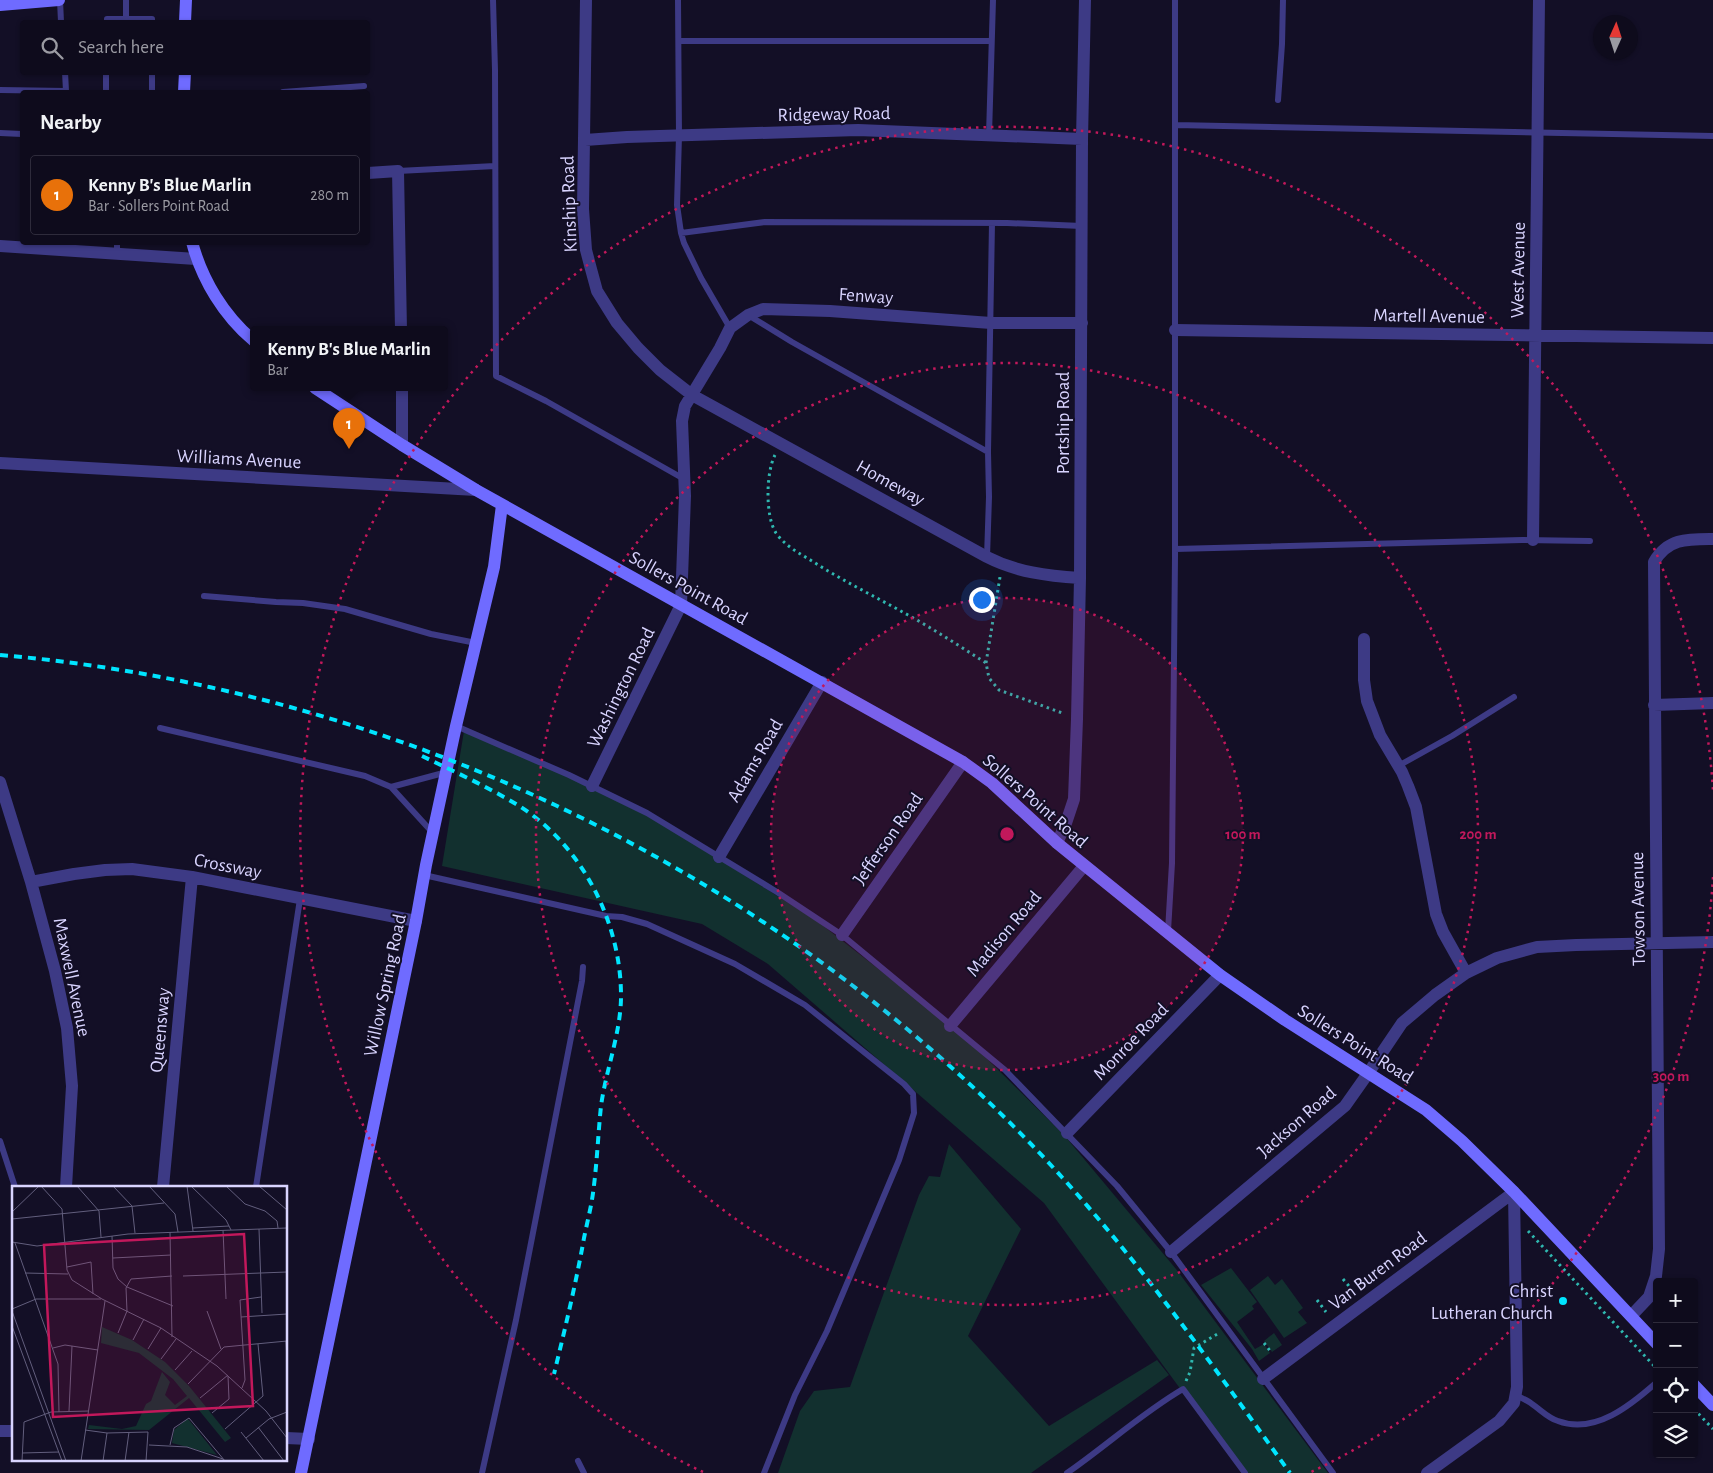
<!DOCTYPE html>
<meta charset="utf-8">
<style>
:root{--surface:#0e0b1c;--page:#171425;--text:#f1f3f6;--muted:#9b9ba3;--line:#2e2b3b;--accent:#00e5ff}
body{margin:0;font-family:"Alegreya Sans",sans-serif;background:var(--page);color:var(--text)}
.controls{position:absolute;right:15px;bottom:15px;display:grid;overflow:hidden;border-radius:5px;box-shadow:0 1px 4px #0004}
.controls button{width:45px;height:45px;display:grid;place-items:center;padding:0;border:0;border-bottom:1px solid var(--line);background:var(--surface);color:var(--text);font:25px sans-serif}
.compass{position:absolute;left:1593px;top:15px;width:45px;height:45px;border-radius:50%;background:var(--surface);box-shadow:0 1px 4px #0004;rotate:3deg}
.you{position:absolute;left:981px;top:599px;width:18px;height:18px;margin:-12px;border:4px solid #fff;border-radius:50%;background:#1a73e8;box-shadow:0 0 0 8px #1a73e833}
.badge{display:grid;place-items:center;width:32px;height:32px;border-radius:50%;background:var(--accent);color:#fff;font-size:16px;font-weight:700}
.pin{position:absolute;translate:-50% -41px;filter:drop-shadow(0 1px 2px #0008)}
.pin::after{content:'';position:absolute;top:26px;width:18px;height:15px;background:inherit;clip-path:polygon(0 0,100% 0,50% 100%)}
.popup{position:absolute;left:250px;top:326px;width:198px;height:65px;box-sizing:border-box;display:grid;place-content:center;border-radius:5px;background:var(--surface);filter:drop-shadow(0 1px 4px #0005);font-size:16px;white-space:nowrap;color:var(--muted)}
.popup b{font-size:19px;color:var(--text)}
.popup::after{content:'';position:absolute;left:50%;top:100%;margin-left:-10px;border:10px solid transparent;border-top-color:var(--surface)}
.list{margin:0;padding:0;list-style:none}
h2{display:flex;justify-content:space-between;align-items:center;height:65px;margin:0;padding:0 20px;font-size:21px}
h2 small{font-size:16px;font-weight:400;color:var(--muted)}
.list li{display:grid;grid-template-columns:32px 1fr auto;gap:15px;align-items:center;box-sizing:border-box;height:80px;margin:0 10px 10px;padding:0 10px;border:1px solid var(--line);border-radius:5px}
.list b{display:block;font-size:19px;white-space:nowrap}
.list p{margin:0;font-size:16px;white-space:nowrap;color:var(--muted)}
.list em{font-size:16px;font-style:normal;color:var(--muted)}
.icon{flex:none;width:28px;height:28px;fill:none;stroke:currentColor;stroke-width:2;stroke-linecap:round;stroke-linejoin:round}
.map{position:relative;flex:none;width:1713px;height:1473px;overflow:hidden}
.search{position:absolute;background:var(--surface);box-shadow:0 1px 4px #0004;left:20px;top:20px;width:350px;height:55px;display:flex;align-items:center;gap:12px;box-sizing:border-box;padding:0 18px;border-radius:5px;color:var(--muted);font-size:19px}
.panel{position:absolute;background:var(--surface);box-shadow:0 1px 4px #0004;left:20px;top:90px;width:350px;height:155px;border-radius:5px}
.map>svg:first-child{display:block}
.green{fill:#12302f}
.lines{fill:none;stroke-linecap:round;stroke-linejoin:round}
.path{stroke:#2fb8b0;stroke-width:3;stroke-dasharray:2.5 4;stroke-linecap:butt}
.lane{stroke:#3d3a85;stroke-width:6}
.street{stroke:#3d3a85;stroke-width:12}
.secondary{stroke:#6f6bff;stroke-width:12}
.rail{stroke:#00e5ff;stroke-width:4;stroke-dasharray:8 6;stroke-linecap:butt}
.ring{fill:none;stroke:#c2185b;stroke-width:2.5;stroke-dasharray:2.5 5}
.poi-dot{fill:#00e5ff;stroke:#130f26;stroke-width:2}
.labels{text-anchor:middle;stroke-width:4;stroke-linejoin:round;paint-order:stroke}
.street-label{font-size:19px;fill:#d9d4ff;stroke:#130f26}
.poi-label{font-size:19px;fill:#d9d4ff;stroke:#130f26;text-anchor:end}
.inset-road{fill:none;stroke:#625e7d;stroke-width:1}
.view{fill:#c2185b;fill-opacity:0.15;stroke:#c2185b;stroke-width:2.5}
.inset-edge{fill:none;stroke:#d9d4ff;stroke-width:2.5}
.centre{fill:#c2185b;stroke:#130f26;stroke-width:2.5}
.ring-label{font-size:15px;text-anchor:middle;font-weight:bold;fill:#c2185b;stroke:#130f26;stroke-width:4;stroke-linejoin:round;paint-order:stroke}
</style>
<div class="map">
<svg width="1713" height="1473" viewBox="0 0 1713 1473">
<rect width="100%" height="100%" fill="#130f26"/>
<path class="green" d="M464,731L552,769L650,817L714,856L817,921L913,996L984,1056L1064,1135L1176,1269L1328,1473H1242L1044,1203L768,964L702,924L442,866Z
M949,1144L1021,1229L968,1336L1049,1426L1157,1360L1169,1375L1031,1473H778L800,1411L814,1391L850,1387L919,1195L929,1176L940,1177Z
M1231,1268L1257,1302L1252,1306L1254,1309L1237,1322L1255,1349L1264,1344L1270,1353L1259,1361L1252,1349L1201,1285Z
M1268,1276L1275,1285L1282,1279L1303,1308L1298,1312L1307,1323L1284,1338L1250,1290Z
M1274,1333L1282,1345L1272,1352L1264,1341Z"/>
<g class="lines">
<path class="path" d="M775,455C766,472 765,516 776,533C785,546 799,553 812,561C843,581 876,597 908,615C935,630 961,647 986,663L989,678L999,690L1065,714
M986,663L1000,577
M1528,1231L1657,1369
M1343,1279L1354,1292
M1317,1300L1326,1312
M1264,1343L1271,1352
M1186,1381L1190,1372L1194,1348L1219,1333
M1694,1409L1713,1429"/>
<path class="lane" d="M60,0L61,22
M493,0L495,70L496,376L546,401L684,479
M678,0L679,136L677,205L681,233L684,243L701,278L730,328
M126,19V0
M107,22V19H152V22
M679,41H991
M0,90L66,91L65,72
M106,92V72
M152,92V72
M283,92L364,86
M1278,100L1282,44L1283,0
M1175,125L1713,136
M0,133L22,134
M989,135L993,0
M398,171L495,166
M681,233L765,222L1007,223L1082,226
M117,254V242
M748,315L792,342L988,452L989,497L987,557
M988,452L992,223
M1175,549L1522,540L1590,541
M204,596L276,602L303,603L345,609L431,634L476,643
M456,726L569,775L647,813L777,892L842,935L1005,1070L1117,1186L1171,1252L1333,1473
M160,728L365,776L391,787L432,832
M1398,766L1452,736L1514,697
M391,787L447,772
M424,875L606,916L622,917L647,924L735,964L805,1005L904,1084L913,1094L914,1113L899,1160L827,1331L795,1395L764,1473
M1168,931L1172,863L1175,557V0
M0,1141L15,1187
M256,1187L300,899
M1516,1395C1521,1398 1527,1400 1532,1404C1541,1410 1548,1418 1558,1421C1595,1435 1631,1405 1657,1382
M578,1461L584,1473
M482,1473L516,1320L582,981L583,967
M1067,1473C1106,1446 1142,1413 1183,1389L1245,1473"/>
<path class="street" d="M586,0L583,209L586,250L591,269L597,291L617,323L638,348L660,370L692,395L987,557C1016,572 1048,576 1080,578
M585,140L627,137L858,130L1082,139
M368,173L398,171L401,330
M0,246L196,259
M1175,330L1713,338
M402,388V445
M0,463L476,490
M1533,540L1539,0
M1364,639V680L1367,701L1380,735L1402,772L1408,786L1416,807L1436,914L1443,932L1466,973
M1654,705L1713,703
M0,782L31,882L55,971L67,1028L72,1086L66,1187
M592,786L681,605L685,496L682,421L685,406L720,348L730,328L748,315L763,309L830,311L991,323H1082
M1057,843L1066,823L1074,799L1077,719L1080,578L1082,139L1085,0
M719,857L822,682
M31,882L74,874L105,870L132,869L192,877L416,921
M842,935L963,762
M950,1026L1084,866
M1067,1133L1220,975
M163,1187L192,877
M1171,1252L1345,1106L1369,1072L1402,1023L1435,995L1466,973L1497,958L1537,947L1576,945L1713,942
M1631,1316L1649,1297L1656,1276L1659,1249L1654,562C1668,538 1688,539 1713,539
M1263,1379L1514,1192
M0,1431H14
M286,1438L309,1439
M1427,1473L1499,1421L1514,1403L1517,1387L1514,1192"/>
<path class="secondary" d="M0,5L59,0
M185,22L186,0
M184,92L185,72
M192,242C202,280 224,316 254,341
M315,388L402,445L476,490L963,762L992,783L1057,843L1220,975L1285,1020L1426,1110L1462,1141L1514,1192L1657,1344
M1694,1385L1713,1405
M301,1473L416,921L426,865L456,726L494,567L502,505"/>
<path class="rail" d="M0,655C386,688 758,863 1029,1142C1127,1243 1208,1359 1290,1473
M422,756C453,771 486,786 516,804C582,844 622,923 621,999C620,1035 606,1070 601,1106C598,1135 597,1164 593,1193C591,1208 587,1223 584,1238C576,1283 565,1329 554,1374"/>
</g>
<circle cx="1007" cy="834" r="236" fill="#c2185b" fill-opacity=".12"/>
<g class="ring">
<circle cx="1007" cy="834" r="236"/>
<circle cx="1007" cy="834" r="471"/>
<path d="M1713 877A707 707 0 0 1 1311 1472M703 1472A707 707 0 1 1 1713 791"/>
</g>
<circle class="poi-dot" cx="1563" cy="1301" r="5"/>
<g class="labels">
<g class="street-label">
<text transform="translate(834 113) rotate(-1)" y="7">Ridgeway Road</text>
<text transform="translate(568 204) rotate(-92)" y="7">Kinship Road</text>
<text transform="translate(1517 270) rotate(-89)" y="7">West Avenue</text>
<text transform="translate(866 295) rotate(4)" y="7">Fenway</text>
<text transform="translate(1429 315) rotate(1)" y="7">Martell Avenue</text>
<text transform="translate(1062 423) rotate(-90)" y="7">Portship Road</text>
<text transform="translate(239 458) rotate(3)" y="7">Williams Avenue</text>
<text transform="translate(891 482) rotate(29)" y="7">Homeway</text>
<text transform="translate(689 587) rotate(29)" y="7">Sollers Point Road</text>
<text transform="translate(620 687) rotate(-64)" y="7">Washington Road</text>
<text transform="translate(754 760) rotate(-60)" y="7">Adams Road</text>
<text transform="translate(1036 800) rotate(41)" y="7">Sollers Point Road</text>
<text transform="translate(887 838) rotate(-55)" y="7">Jefferson Road</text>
<text transform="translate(228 865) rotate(11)" y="7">Crossway</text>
<text transform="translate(1637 909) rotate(-91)" y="7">Towson Avenue</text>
<text transform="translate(1003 933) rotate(-50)" y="7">Madison Road</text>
<text transform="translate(73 977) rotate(78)" y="7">Maxwell Avenue</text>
<text transform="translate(384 985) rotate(-78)" y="7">Willow Spring Road</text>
<text transform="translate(159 1030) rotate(-85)" y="7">Queensway</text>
<text transform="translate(1130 1041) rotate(-46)" y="7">Monroe Road</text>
<text transform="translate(1356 1043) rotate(32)" y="7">Sollers Point Road</text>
<text transform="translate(1296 1121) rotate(-41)" y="7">Jackson Road</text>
<text transform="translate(1377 1270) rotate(-37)" y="7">Van Buren Road</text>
</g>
<g class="poi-label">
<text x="1553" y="1297">Christ<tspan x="1553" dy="22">Lutheran Church</tspan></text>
</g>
</g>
<g transform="translate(12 1186)">
<rect width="275" height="275" fill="#130f26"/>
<path d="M90,141L120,154L153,176L177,200L219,252L213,256L177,212L137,244L76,243L77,239L110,243L124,240L134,218L139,215L150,186L158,196L153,209L163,219L175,210L161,193L127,167L89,157ZM175,233L177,234L205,269L160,257L162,244Z" fill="#12302f"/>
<path class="inset-road" d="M29,0L50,23L55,84L60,94L90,113L149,142L205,180L254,225L275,252M65,0L87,25L89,51M101,0L120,20L123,47M137,0L163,28L166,46M175,0L181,45M179,0L214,34L219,44M214,0L233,18L253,25L265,35L266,42M247,0L275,24M0,26L27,0M0,33L152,17M181,42L217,40M247,43L250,127M211,44L214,113M158,46L160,151M100,50L101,82L106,93L115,101L161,120M0,56L25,60L116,48L275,42M3,57L46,178L47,226M101,72L159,69M55,81L79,76L81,108M13,87L56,88M171,90L275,86M0,123L24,113H89M0,125L54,275M195,125L209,163M229,131L275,128M0,140L50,275M106,147L115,125L114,102L119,93L160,90M121,154L132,133M274,155L275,175M41,162L53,159L86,164M136,163L149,142M149,173L164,153M163,184L180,165M176,198L212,161L275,155M230,202L233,194L228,114L249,111M188,212L216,189M57,225L60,160M200,227L217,213L216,190M246,241L272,275M213,243L251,210L246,158M73,244L95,247L136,246L134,275M229,246L252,275M234,252L257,233L275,226M137,259L175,261L211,273M158,259L162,242L177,232L213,275M10,267L47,266M10,275L12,236L39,226L77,225M69,275L93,115M91,275L95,247M113,275L117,246"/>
<path class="view" d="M232,48L241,220L41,231L32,59Z"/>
<rect width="275" height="275" class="inset-edge"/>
</g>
<circle cx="1007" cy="834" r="8" class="centre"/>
<g class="ring-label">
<text x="1243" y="839">100 m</text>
<text x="1478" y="839">200 m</text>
<text x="1671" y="1081">300 m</text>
</g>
</svg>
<div class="controls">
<button>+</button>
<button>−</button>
<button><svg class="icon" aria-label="locate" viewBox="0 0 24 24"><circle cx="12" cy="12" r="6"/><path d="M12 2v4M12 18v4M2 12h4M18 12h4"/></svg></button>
<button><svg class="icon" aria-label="layers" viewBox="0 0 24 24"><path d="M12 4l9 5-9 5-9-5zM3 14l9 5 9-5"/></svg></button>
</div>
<svg class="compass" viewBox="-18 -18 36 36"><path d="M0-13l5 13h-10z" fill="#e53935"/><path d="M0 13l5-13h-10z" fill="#9b9ba3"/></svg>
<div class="you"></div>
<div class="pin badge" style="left:349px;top:449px;background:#e8710a">1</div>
<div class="popup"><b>Kenny B's Blue Marlin</b>Bar</div>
<div class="search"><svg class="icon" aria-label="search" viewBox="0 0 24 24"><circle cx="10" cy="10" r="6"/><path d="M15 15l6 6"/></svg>Search here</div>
<section class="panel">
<h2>Nearby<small></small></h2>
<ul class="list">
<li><span class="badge" style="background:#e8710a">1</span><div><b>Kenny B's Blue Marlin</b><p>Bar · Sollers Point Road</p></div><em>280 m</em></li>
</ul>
</section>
</div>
